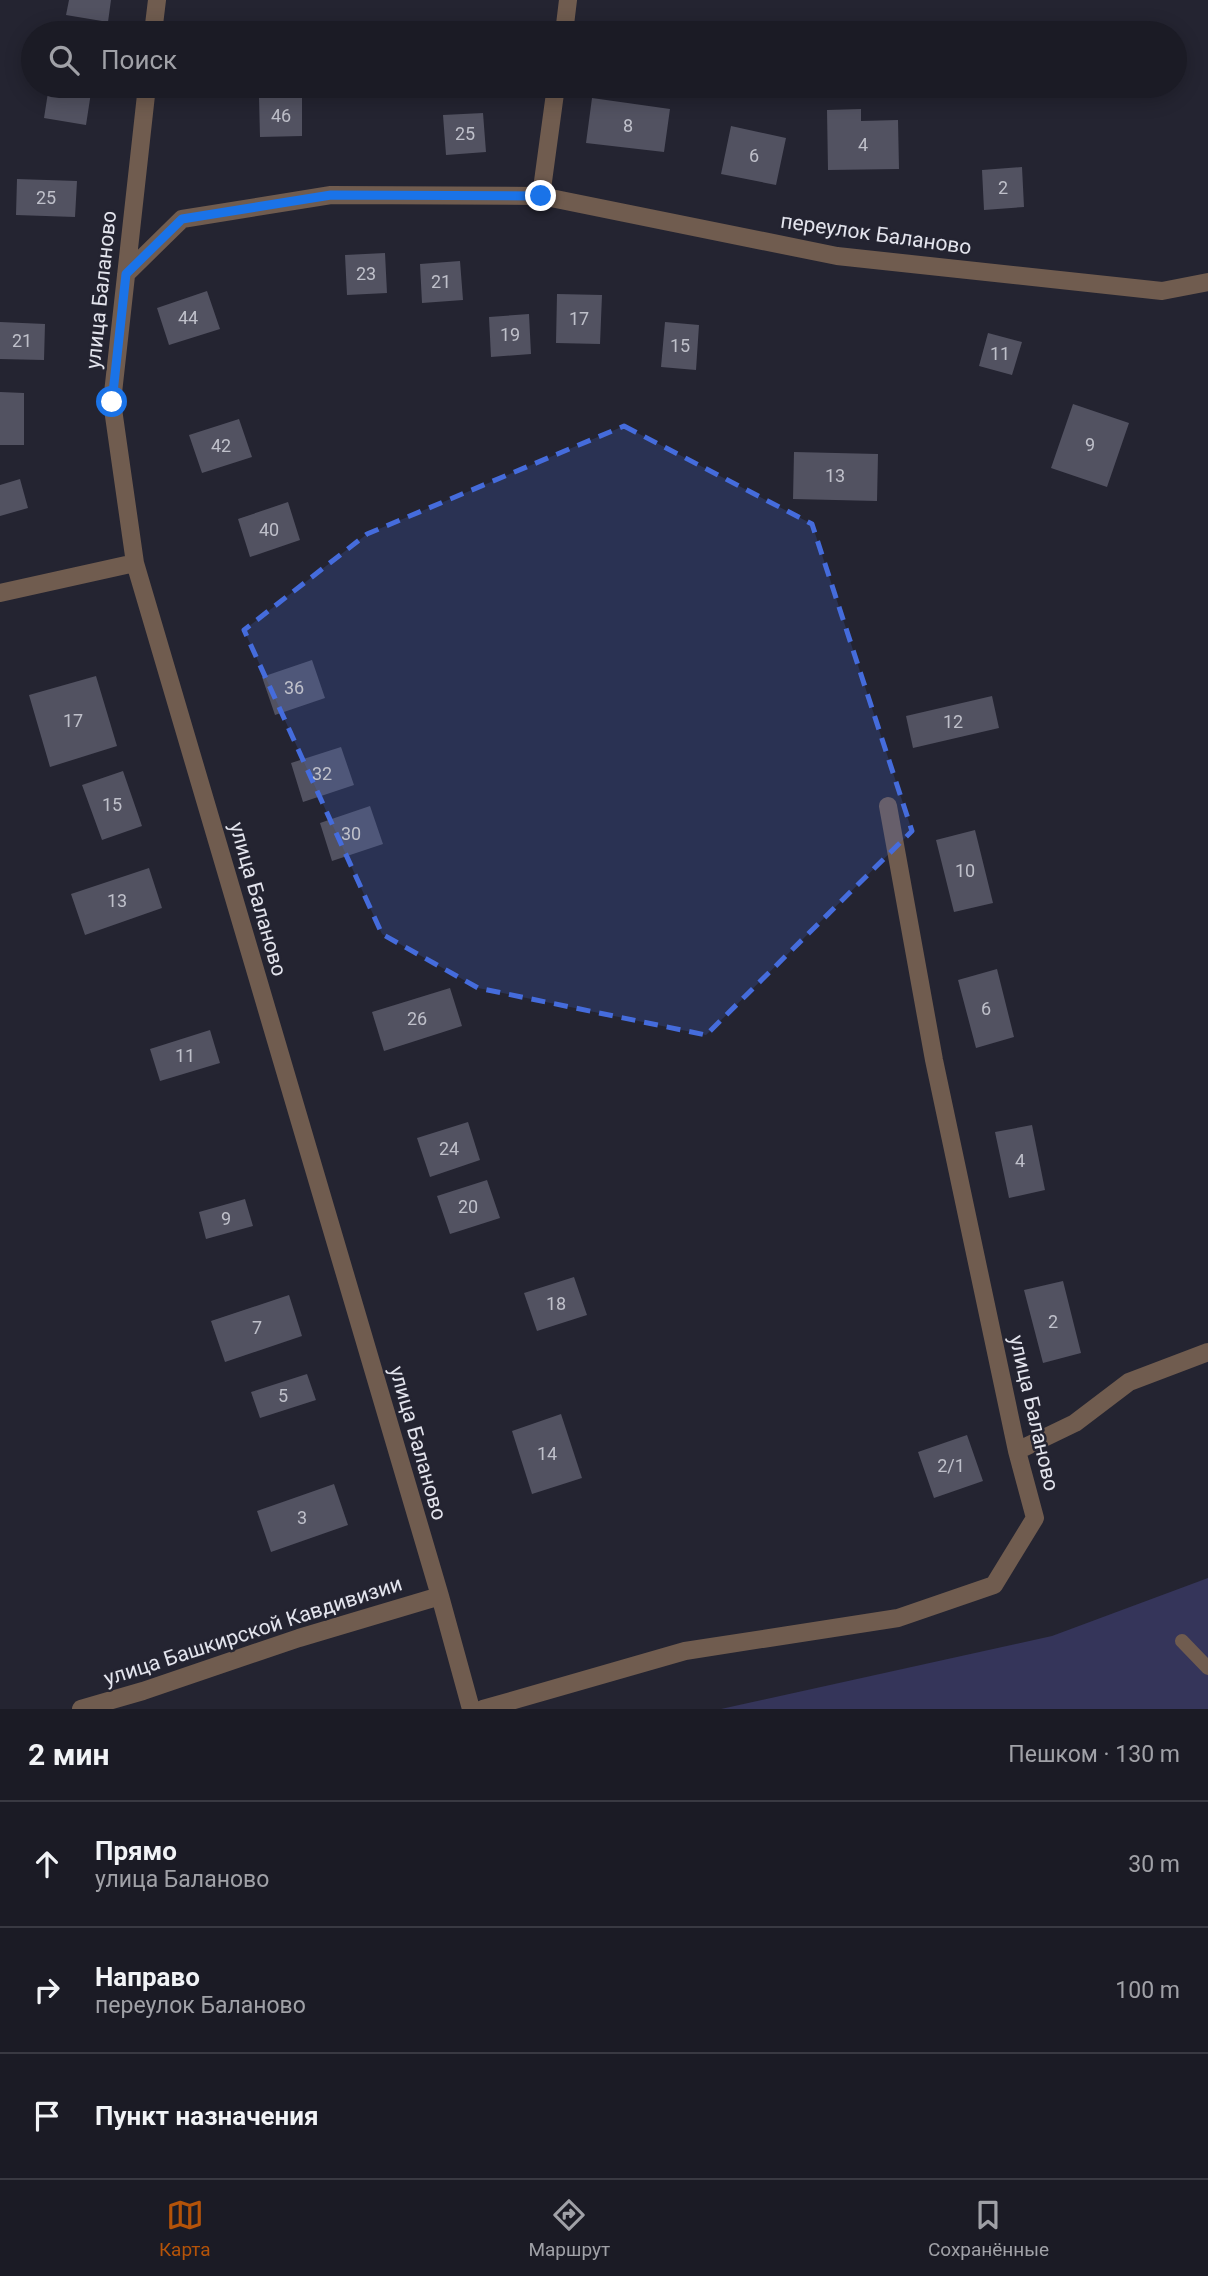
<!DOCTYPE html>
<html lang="ru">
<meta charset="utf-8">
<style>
:root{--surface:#1b1b25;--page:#282832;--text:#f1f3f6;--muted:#a0a1a7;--line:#393942;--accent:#b45309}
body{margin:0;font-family:Roboto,sans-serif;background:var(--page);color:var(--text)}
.stop{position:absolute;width:21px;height:21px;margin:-16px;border:5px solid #1a73e8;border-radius:50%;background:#fff}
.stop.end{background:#1a73e8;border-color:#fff;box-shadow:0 2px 7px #0008}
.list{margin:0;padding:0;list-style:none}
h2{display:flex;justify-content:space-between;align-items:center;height:91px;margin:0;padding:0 28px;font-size:30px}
h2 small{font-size:23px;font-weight:400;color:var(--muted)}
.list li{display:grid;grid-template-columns:46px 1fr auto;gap:21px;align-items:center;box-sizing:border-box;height:126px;padding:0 28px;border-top:2px solid var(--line)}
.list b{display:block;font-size:26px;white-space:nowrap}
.list p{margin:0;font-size:23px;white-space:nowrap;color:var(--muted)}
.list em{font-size:23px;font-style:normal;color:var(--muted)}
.icon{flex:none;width:38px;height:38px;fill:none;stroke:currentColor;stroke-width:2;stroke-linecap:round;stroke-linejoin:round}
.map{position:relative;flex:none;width:1208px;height:1709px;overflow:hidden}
.search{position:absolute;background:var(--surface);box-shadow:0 4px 18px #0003;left:21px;right:21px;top:21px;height:77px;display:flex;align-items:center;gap:18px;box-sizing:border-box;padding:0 24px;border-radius:38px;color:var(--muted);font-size:26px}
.sheet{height:469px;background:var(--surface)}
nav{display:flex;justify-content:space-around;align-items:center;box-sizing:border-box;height:98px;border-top:2px solid var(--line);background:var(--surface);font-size:19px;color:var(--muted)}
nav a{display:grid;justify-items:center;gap:4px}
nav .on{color:var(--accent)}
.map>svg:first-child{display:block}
.green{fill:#35355a}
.building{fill:#525261}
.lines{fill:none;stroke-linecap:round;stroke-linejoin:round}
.lane{stroke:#705c4f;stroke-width:14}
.street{stroke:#705c4f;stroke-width:18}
.route{stroke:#1a73e8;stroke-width:9}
.marked{fill:#456cdc;fill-opacity:0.2;stroke:#456cdc;stroke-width:5;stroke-dasharray:14 9;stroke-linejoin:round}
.labels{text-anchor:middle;stroke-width:5;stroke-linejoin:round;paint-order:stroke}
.number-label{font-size:18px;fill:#bfc0ca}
.street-label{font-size:21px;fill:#e3e4ed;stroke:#242431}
</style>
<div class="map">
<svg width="1208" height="1709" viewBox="0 0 1208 1709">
<rect width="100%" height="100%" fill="#242431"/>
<path class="green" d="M1208,1578V1709H721L1052,1636Z"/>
<path class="building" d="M69,0H111L108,22L66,15Z
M62,22L103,28L102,33H60Z
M257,22L258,33H215V23Z
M49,86H92L86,125L44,118Z
M302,96V136L260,137L259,97Z
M592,98L670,109L664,152L586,143Z
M861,109V121L898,120L899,169L828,170L827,110Z
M483,113L486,152L446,155L443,115Z
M731,126L786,138L776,185L721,174Z
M1022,167L1024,207L984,210L982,170Z
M17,179L77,181L75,217L16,215Z
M385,253L387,293L347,295L345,255Z
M460,261L463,300L422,303L420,264Z
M207,291L220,329L169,345L157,308Z
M557,294L602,295L600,344L556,343Z
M529,314L531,354L491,357L489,317Z
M0,322L45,324L44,360L0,359Z
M665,322L699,325L696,370L661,367Z
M988,333L1022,342L1012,375L979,366Z
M0,392L24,393V445H0Z
M1073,404L1129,423L1107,487L1051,468Z
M239,419L252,457L202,473L189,435Z
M794,452L878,454L877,501L793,499Z
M20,479L28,508L0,516V485Z
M288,502L300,540L250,557L238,519Z
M312,660L325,698L275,715L262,677Z
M96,676L117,746L50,767L29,695Z
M992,696L999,728L913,748L906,716Z
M341,747L354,785L303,802L291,763Z
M123,771L142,826L102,840L82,785Z
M370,806L383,844L332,861L320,823Z
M975,830L993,903L954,912L936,840Z
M149,868L162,908L85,935L71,894Z
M997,969L1014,1037L976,1048L958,980Z
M450,988L462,1026L384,1051L372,1012Z
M210,1030L220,1063L160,1081L150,1049Z
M468,1122L480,1160L430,1177L417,1138Z
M1032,1125L1045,1190L1009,1198L995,1132Z
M487,1180L500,1218L450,1234L437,1196Z
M245,1199L253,1226L206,1239L199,1212Z
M574,1277L587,1315L537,1331L524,1293Z
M1063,1281L1081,1353L1043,1363L1024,1290Z
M289,1295L302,1336L225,1362L211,1321Z
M307,1374L316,1400L260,1418L251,1392Z
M561,1414L582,1478L532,1494L512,1431Z
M967,1435L983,1481L934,1498L918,1452Z
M334,1484L348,1525L271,1552L257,1511Z"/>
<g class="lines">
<path class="lane" d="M1182,1641L1208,1668"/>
<path class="street" d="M153,33L157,0
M564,33L568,0
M147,86L112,402L135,563L440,1596L471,1709
M541,196L556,86
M126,274L182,219L331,195L541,196L837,256L1162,291L1208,282
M0,593L135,563
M1017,1451L1075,1423L1129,1382L1208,1352
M81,1709L143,1691L299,1638L440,1596
M483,1709L685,1651L898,1618L994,1585L1035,1518L1017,1451L934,1060L888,806"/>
</g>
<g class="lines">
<path class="route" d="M112,402L126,274L182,219L331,195L541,196"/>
</g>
<path class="marked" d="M624,426L812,524L912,831L706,1035L478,988L382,934L244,630L367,534Z"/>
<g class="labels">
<g class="number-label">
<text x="281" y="122">46</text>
<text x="628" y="132">8</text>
<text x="465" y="140">25</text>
<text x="863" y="151">4</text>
<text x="754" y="162">6</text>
<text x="1003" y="194">2</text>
<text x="46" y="204">25</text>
<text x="366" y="280">23</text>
<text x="441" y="288">21</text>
<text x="188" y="324">44</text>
<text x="579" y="325">17</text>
<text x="510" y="341">19</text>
<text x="22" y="347">21</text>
<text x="680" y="352">15</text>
<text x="1000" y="360">11</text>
<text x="1090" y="451">9</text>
<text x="221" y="452">42</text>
<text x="835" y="482">13</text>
<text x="269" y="536">40</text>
<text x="294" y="694">36</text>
<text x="73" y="727">17</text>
<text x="953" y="728">12</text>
<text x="322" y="780">32</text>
<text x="112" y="811">15</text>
<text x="351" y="840">30</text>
<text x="965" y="877">10</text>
<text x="117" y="907">13</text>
<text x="986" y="1015">6</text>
<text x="417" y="1025">26</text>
<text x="185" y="1062">11</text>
<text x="449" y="1155">24</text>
<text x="1020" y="1167">4</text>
<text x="468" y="1213">20</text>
<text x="226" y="1225">9</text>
<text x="556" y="1310">18</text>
<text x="1053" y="1328">2</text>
<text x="257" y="1334">7</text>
<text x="283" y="1402">5</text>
<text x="547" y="1460">14</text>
<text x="951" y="1472">2/1</text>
<text x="302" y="1524">3</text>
</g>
<g class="street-label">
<text transform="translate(876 234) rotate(8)" y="7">переулок Баланово</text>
<text transform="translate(101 290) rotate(-84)" y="7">улица Баланово</text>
<text transform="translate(258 899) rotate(74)" y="7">улица Баланово</text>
<text transform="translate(1034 1413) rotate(77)" y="7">улица Баланово</text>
<text transform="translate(418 1443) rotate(74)" y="7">улица Баланово</text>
<text transform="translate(253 1631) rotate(-18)" y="7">улица Башкирской Кавдивизии</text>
</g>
</g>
</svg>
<div class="stop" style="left:112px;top:402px"></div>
<div class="stop end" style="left:541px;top:196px"></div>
<div class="search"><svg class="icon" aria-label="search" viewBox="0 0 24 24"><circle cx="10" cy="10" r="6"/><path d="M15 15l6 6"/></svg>Поиск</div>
</div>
<section class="sheet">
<h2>2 мин<small>Пешком · 130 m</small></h2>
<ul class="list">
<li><svg class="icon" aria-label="ahead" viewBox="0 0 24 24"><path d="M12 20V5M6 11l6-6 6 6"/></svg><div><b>Прямо</b><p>улица Баланово</p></div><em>30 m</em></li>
<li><svg class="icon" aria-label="right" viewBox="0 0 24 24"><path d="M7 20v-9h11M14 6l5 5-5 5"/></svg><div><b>Направо</b><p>переулок Баланово</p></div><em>100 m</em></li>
<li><svg class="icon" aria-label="arrive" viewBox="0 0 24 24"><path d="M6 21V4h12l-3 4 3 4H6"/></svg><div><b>Пункт назначения</b></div></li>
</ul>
</section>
<nav>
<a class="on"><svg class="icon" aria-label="map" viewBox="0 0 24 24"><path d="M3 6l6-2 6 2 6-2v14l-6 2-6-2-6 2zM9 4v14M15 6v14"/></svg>Карта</a>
<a><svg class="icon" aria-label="directions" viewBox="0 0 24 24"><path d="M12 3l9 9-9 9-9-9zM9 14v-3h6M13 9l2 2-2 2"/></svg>Маршрут</a>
<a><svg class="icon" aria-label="saved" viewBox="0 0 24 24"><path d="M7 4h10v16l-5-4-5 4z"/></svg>Сохранённые</a>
</nav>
